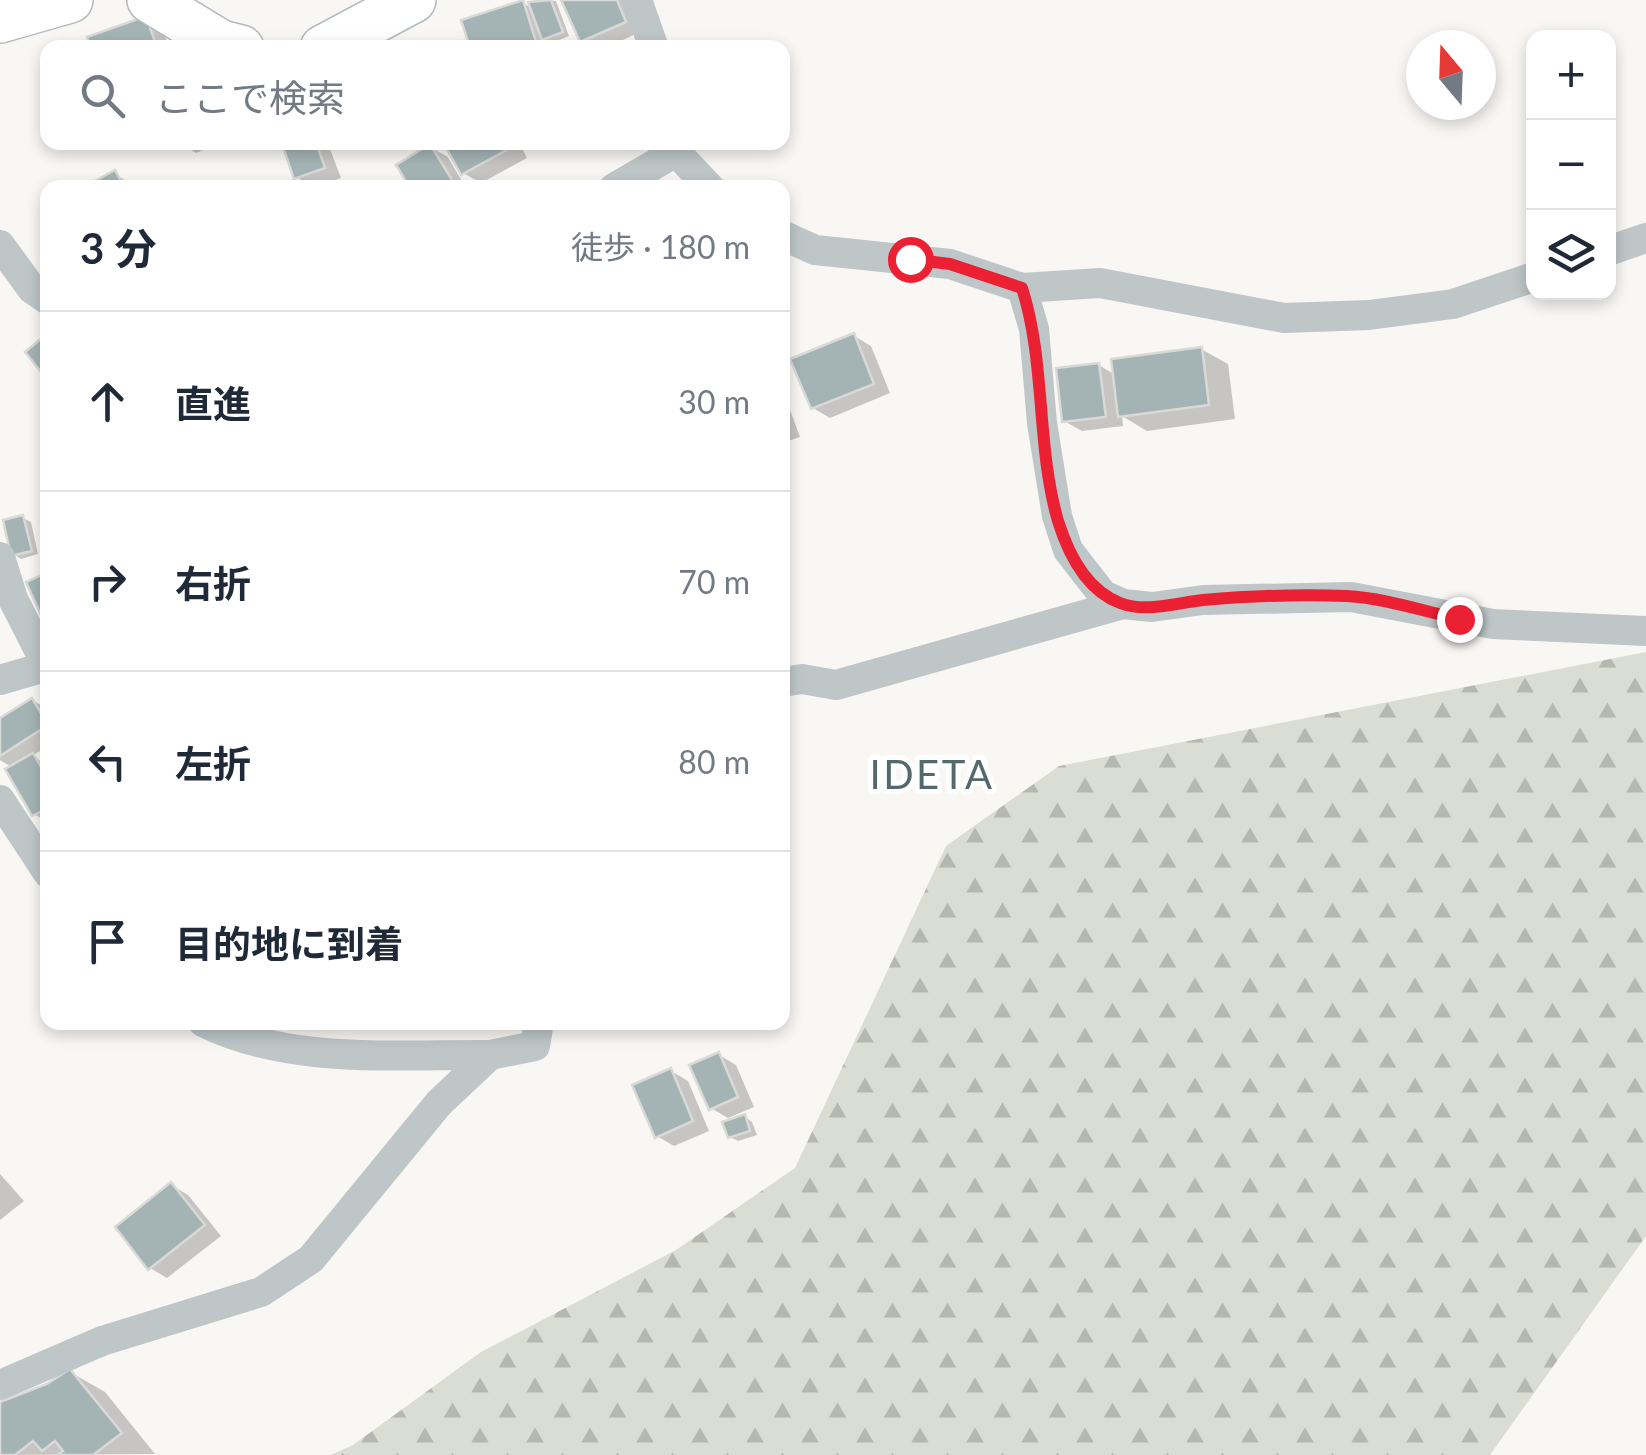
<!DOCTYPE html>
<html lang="ja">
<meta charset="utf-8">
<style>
:root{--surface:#fff;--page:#f2f2f3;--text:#1f2937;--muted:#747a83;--line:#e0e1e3}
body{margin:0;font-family:Lato,"Noto Sans JP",sans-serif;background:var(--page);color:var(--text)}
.controls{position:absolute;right:30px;top:30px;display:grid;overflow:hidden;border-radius:20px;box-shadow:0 5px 15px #0003}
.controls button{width:90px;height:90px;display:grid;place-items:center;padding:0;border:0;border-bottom:2px solid var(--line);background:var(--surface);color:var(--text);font:50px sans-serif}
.compass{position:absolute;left:1406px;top:30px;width:90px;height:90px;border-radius:50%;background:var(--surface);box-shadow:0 5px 15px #0003;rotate:341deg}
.stop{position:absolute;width:30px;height:30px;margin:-22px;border:8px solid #ec2033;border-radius:50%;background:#fff}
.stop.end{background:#ec2033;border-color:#fff;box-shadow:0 2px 10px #0008}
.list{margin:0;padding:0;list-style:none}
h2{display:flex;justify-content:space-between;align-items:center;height:130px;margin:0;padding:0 40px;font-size:42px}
h2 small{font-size:32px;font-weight:400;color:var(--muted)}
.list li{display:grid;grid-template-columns:65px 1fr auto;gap:30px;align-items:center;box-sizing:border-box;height:180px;padding:0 40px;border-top:2px solid var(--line)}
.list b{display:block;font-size:38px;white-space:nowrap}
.list em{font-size:32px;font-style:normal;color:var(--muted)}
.icon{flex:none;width:55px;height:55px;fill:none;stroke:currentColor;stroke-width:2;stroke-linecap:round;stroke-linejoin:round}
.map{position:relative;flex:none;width:1646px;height:1455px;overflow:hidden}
.search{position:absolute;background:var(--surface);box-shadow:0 5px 15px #0003;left:40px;top:40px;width:750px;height:110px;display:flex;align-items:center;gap:25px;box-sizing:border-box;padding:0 35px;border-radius:20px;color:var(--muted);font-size:38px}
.panel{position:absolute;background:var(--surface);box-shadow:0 5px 15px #0003;left:40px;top:180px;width:750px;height:850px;border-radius:20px}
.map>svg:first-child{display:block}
.forest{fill:url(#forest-firs)}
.shadow{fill:#0003}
.building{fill:#a4b4b5;stroke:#d9d9d7;stroke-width:2.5}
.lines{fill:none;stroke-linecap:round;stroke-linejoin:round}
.secondary-casing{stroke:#b0bbbc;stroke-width:48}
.street{stroke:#bec6c7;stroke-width:30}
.secondary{stroke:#fff;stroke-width:45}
.route{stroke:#ec2033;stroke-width:12}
.labels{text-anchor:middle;stroke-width:10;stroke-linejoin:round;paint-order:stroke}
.quarter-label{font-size:40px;letter-spacing:2.5px;fill:#53696c;stroke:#fff}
</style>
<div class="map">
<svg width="1646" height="1455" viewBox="0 0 1646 1455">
<defs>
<pattern id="forest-firs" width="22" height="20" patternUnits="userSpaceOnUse" patternTransform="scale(2.5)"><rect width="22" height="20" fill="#daddd3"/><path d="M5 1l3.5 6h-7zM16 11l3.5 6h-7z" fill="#b4b8b0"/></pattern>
</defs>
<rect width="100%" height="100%" fill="#f8f7f4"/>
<path class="forest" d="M1646,652V1236L1490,1455H331L353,1445L481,1352L676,1250L795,1168L946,846L1059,766Z"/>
<path class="shadow" d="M539,0L556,1L569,36L550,44L551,48H472L523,3L533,9L531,3Z
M564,0H628L642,31L606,48H593L582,41Z
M145,19L163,29L169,48H93Z
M179,142H224L196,153Z
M303,142H319L330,149L341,178L314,187L296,177Z
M446,142H519L527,158L481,183L463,173Z
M430,147L448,157L466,188H413Z
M115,173L135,188H87Z
M240,181L251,188H229Z
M854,336L871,346L890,393L830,418L813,408Z
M1201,349L1228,364L1235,419L1147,431L1122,416L1123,426L1082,431L1064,421L1099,365L1115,375Z
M782,388L800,437L782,443Z
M23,518L31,522L38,554L21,559L13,554Z
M32,700L48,709V746L32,756L48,765V822L34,814L13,768L0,760V721Z
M719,1055L736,1065L754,1107L728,1118L711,1108Z
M671,1071L688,1081L709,1131L674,1146L657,1136Z
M745,1117L752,1122L757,1135L738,1141L730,1137Z
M0,1174L24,1201L0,1220Z
M171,1185L188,1195L221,1236L167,1278L150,1268Z
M70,1372L105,1392L155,1454L0,1455V1406Z"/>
<path class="building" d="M523,0L537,45L470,48L461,20Z
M551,0L563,32L542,40L528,2Z
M561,0H617L626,22L580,42Z
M146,16L157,48H90L87,37Z
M296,142H316L325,168L294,179L283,147Z
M443,142H509L512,147L461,175Z
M430,144L457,188H410L396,165Z
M115,170L125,188H82Z
M48,333V368L42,373L25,352Z
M854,333L874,384L811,409L790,359Z
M1202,347L1209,405L1118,417L1111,359Z
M1099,363L1106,417L1062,422L1056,368Z
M23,515L32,551L11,556L3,520Z
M48,572V612L41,615L26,582Z
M32,698L48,725L0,756V718Z
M33,753L48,779V808L32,816L5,769Z
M719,1052L738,1097L709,1110L689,1065Z
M671,1068L693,1121L655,1138L632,1085Z
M745,1114L750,1131L728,1138L722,1122Z
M171,1182L205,1225L148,1270L115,1227Z
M70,1369L122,1433L93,1455H57L63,1451L55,1441L42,1451L33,1441L15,1455H0V1402L47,1384Z"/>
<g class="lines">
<defs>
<path id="secondary" d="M150,0L221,43L241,48
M0,20L70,0
M323,48L413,0"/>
</defs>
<use href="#secondary" class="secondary-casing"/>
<path class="street" d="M637,0L654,48
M677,142L676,152L710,188
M614,188L676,152
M782,235L815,250L950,264L1022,288L1100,283L1284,318L1369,315L1453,304L1534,277
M0,245L32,289L48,300
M1608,251L1646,238
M1022,288L1034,329L1042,423L1057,516L1068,550L1103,595L1123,604L1152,607L1203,600L1351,597L1493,624L1646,631
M0,557L13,599L47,666
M0,680L48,666
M782,682L802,679L836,685L1123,604
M0,800L48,873
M203,1022C289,1065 397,1054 490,1055
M0,1385L102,1341L261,1292L311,1259L439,1103L490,1055L535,1046L539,1022"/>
<use href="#secondary" class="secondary"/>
</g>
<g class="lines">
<path class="route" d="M910,259L950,264L1022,288C1046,363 1036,445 1058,521C1068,553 1086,590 1120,603C1146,613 1176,603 1203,600C1250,596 1300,594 1347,596C1384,598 1423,611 1459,619"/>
</g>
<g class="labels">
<g class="quarter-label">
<text x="932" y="789">IDETA</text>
</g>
</g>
</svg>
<div class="controls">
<button>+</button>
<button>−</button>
<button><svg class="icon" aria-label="layers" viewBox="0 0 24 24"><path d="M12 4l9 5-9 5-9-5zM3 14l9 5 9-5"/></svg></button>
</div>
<svg class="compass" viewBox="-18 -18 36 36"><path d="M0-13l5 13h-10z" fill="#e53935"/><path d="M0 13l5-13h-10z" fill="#747a83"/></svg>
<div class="stop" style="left:910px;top:259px"></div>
<div class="stop end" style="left:1459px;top:619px"></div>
<div class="search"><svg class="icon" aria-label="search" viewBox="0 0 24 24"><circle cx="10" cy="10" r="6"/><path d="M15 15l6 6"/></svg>ここで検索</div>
<section class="panel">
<h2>3 分<small>徒歩 · 180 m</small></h2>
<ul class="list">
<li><svg class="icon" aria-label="ahead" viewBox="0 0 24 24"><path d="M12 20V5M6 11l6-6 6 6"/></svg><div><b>直進</b></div><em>30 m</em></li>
<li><svg class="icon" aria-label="right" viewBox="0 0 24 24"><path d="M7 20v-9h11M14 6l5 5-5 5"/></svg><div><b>右折</b></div><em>70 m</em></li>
<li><svg class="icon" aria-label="left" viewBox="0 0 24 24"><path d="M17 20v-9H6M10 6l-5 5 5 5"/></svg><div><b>左折</b></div><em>80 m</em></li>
<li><svg class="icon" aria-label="arrive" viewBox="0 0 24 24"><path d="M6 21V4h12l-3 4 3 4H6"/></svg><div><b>目的地に到着</b></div></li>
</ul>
</section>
</div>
